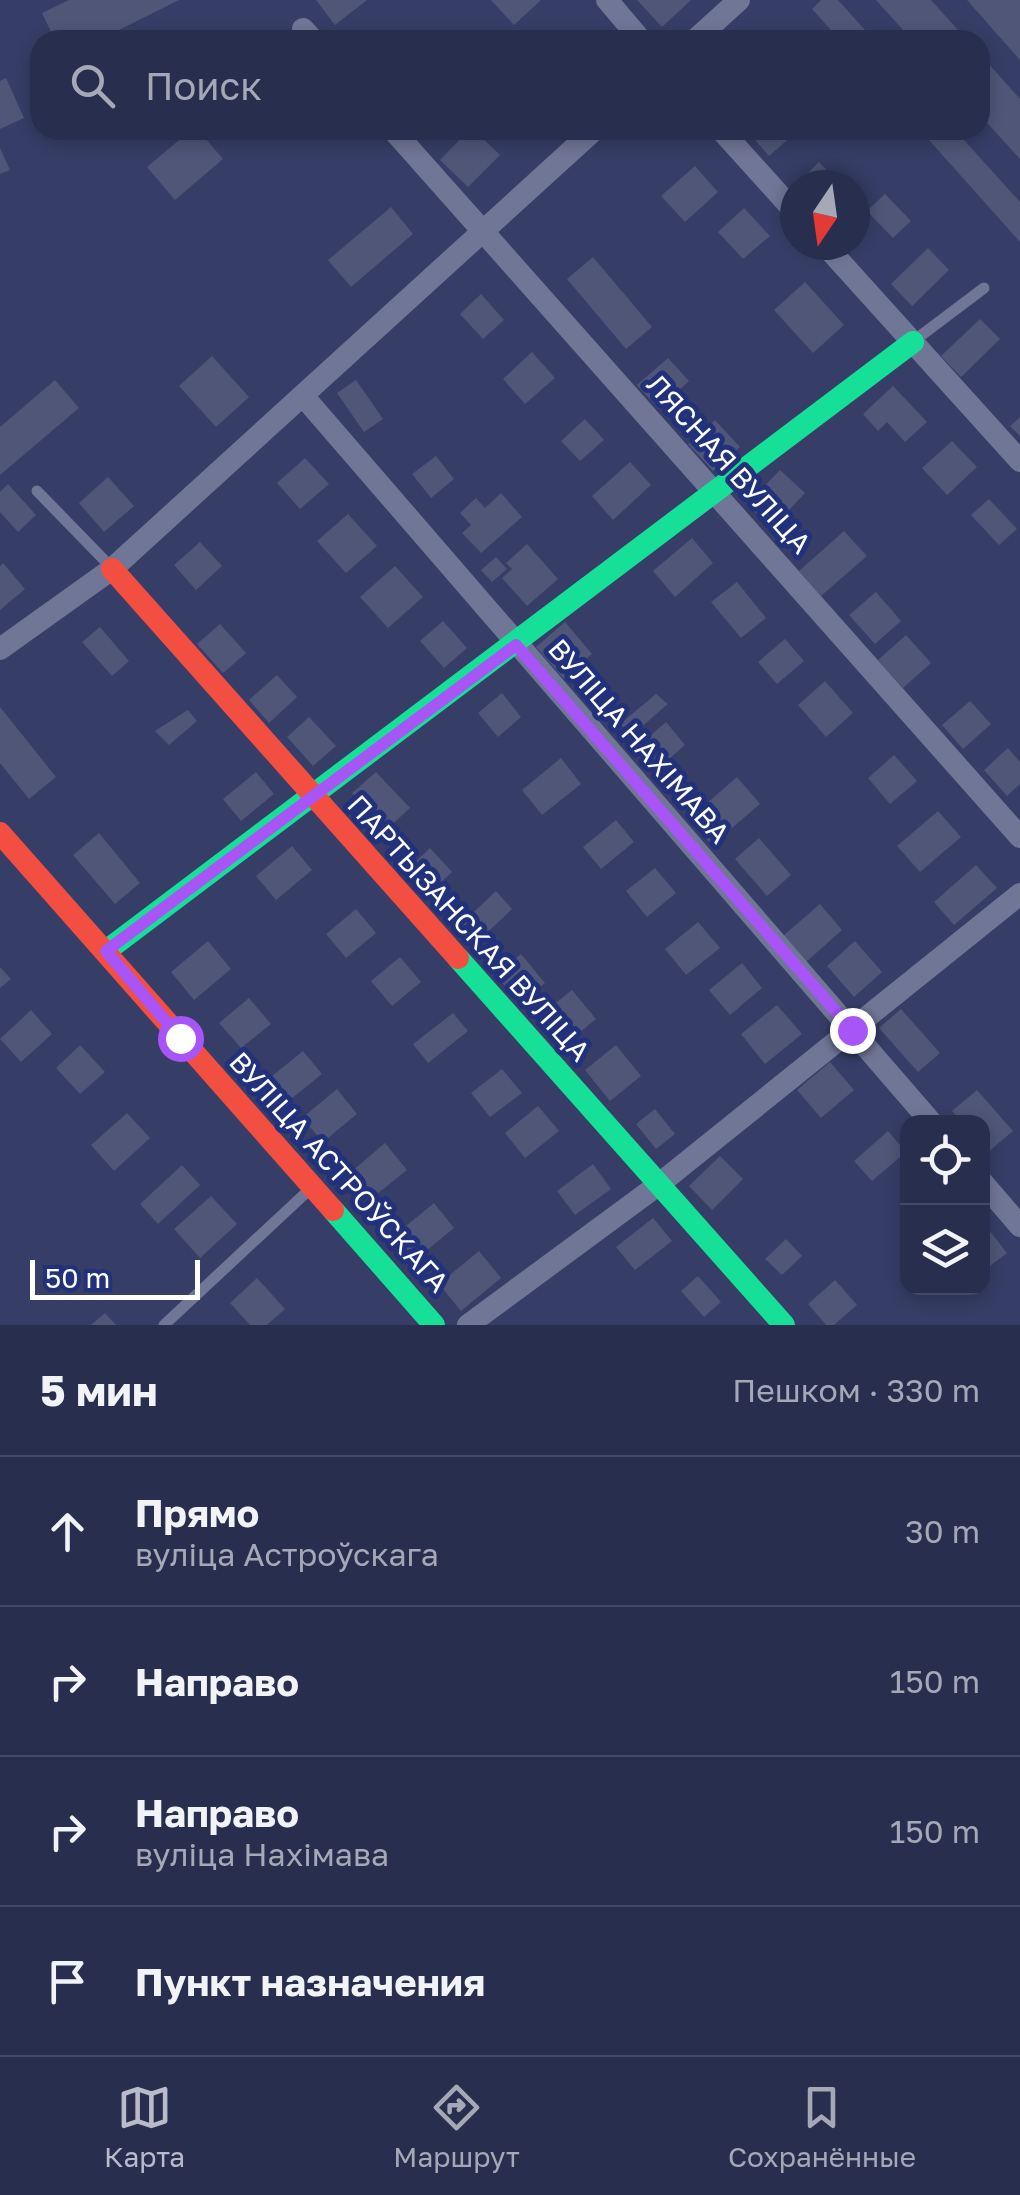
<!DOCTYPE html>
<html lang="ru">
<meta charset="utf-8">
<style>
:root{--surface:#282e4d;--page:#303654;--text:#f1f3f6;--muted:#a5a8b6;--line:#444a65;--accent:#b9bbca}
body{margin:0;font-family:"Golos Text",sans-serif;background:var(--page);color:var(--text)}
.controls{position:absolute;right:30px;bottom:30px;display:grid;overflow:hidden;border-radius:20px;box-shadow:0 5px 15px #0003}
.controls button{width:90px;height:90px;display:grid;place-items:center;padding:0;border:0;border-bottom:2px solid var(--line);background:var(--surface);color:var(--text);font:50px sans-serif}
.compass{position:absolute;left:780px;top:170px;width:90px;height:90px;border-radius:50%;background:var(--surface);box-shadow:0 5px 15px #0003;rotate:193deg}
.scale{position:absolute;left:30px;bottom:25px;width:170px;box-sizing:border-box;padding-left:10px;border:5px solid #fff;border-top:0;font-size:28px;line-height:35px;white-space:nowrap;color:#fff;-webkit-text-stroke:8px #21317c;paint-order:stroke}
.stop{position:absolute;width:30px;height:30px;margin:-22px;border:8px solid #a855f7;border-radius:50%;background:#fff}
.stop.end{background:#a855f7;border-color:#fff;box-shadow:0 2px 10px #0008}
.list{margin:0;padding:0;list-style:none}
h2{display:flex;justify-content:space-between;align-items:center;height:130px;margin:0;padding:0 40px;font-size:42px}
h2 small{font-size:32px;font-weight:400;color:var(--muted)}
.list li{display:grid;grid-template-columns:65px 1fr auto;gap:30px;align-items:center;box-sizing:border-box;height:150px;padding:0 40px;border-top:2px solid var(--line)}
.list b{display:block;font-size:38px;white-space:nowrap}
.list p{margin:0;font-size:32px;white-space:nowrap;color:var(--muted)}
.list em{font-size:32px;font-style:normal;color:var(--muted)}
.icon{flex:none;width:55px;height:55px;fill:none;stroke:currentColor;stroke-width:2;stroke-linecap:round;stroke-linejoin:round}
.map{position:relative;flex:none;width:1020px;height:1325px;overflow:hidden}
.search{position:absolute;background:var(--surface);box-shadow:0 5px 15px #0003;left:30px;right:30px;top:30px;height:110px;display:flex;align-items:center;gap:25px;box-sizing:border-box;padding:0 35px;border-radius:30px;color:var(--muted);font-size:38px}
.sheet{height:730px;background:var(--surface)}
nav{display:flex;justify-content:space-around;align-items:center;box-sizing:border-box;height:140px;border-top:2px solid var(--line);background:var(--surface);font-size:28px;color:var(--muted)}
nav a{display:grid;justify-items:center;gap:5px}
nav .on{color:var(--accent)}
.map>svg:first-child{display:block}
.building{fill:#4f5677}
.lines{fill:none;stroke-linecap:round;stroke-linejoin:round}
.lane{stroke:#707696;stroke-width:11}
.street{stroke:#707696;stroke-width:22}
.fast{stroke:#16e098;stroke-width:22}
.jam{stroke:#f24e42;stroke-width:22}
.route{stroke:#a855f7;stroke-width:12}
.labels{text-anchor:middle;stroke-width:10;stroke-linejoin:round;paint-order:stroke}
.street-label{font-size:28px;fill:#fff;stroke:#21317c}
</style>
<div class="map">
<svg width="1020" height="1325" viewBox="0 0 1020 1325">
<rect width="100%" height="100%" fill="#363e67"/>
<path class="building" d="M69,0H179L99,40H55L42,13Z
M316,0H367L335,25Z
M491,0H541L514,25Z
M637,0H691L662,27Z
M821,0H838L874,40H840L812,9Z
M876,0H931L967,40H912Z
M967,0H1020V60Z
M980,54L1020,99V159L980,115Z
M6,78L24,118L0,129V81Z
M191,130H198L223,159L175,200L147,167Z
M469,130H474L500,155L468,187L440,160Z
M746,130H791L794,134L769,156Z
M920,130H955L1020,202V242Z
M0,148L10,170L0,174Z
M819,162L838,182L835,185H796Z
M695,166L718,192L685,222L661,196Z
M885,194L911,221L893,238L867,211Z
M391,207L413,234L351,287L328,260Z
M744,208L770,236L743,259L718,232Z
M928,248L949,270L912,306L891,284Z
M593,257L652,327L626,349L567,279Z
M805,282L844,325L813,353L774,310Z
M481,294L504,320L483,339L460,314Z
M980,319L1000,339L961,377L941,356Z
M532,352L555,378L525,404L503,379Z
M212,356L249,397L216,427L179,386Z
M668,358L689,381L659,409L637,385Z
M55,380L79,408L0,475V427Z
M356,380L383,419L364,432L337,393Z
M893,386L927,422L905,442L887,422L878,431L863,414Z
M1020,417V436L1010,426Z
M585,419L604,440L580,461L561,441Z
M715,420L740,447L713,471L688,444Z
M952,441L977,467L947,495L922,468Z
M436,456L454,479L431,498L412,474Z
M305,458L329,484L300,509L277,483Z
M630,462L651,485L613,520L592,496Z
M780,470L805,493L772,528L747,504Z
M108,477L134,506L104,532L79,503Z
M8,484L36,515L18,532L0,512V492Z
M501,493L522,517L481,553L462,533L471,525L460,513L476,498L485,508Z
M989,499L1017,529L999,545L971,515Z
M348,514L377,546L346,573L317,541Z
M844,531L867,556L821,596L799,571Z
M692,538L713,563L675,597L653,571Z
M200,542L222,566L196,590L174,565Z
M527,544L558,579L527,606L502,578L512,569L506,563Z
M496,557L507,569L492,582L481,570Z
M3,563L25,589L0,610V566Z
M395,566L423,597L388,628L360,597Z
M737,582L766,618L741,638L711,602Z
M876,592L901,621L875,644L849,615Z
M443,621L467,648L444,668L420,641Z
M565,622L592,654L564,679L536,647Z
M220,624L246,653L223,673L197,644Z
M100,627L129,661L112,676L82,642Z
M906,635L931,663L903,688L878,660Z
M785,639L804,661L777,684L758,662Z
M277,675L297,697L269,723L249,700Z
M825,681L853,713L826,737L798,705Z
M502,693L521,717L498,737L478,713Z
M656,694L668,704L632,735L620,724Z
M970,701L991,724L963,749L942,725Z
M0,707L56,777L29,799L0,763Z
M188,710L197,721L169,745L155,731Z
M309,717L336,746L313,766L287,737Z
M666,722L685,745L653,773L633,751Z
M1008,748L1020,762V784L1007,796L984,770Z
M894,755L917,781L890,804L868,778Z
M561,758L581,784L542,815L522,790Z
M256,772L274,794L241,821L223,799Z
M376,772L410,808L386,830L352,793Z
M737,777L760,804L712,845L689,819Z
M938,811L961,837L920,872L897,846Z
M616,820L634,842L601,869L583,847Z
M99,833L140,883L115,904L73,855Z
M759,838L791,875L767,896L735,859Z
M292,846L312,870L276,900L256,876Z
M430,848L452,872L425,897L403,874Z
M976,865L997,888L954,925L934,902Z
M655,868L676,893L647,917L626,891Z
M496,891L512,909L473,946L457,928Z
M820,904L842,930L806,962L783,936Z
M356,909L376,933L346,958L326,934Z
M698,922L720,948L686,975L665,949Z
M208,941L231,969L194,1000L171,972Z
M855,941L882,972L854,997L827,966Z
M521,954L545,983L519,1003L496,975Z
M400,957L421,982L392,1006L371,981Z
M742,963L762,988L730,1015L709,990Z
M0,967L11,979L0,988Z
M572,990L596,1019L562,1047L538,1017Z
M249,998L271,1024L241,1048L219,1023Z
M777,1005L802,1034L765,1064L741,1034Z
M901,1009L940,1053L918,1072L879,1028Z
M31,1010L52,1034L21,1062L0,1039Z
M453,1013L468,1031L428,1063L413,1044Z
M80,1045L105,1072L80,1094L56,1068Z
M616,1045L641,1076L610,1101L585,1070Z
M303,1051L322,1074L281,1107L262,1084Z
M830,1062L854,1090L821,1118L797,1090Z
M502,1069L522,1093L490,1117L471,1093Z
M337,1089L357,1114L323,1142L302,1118Z
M977,1090L1013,1131L988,1152L982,1146V1122H962L952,1111Z
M538,1106L559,1131L525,1158L505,1133Z
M655,1109L675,1134L656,1149L636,1124Z
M127,1113L150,1138L114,1171L91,1145Z
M888,1131L906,1152L872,1181L854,1161Z
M385,1143L407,1170L372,1198L351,1172Z
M720,1156L743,1179L712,1210L689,1186Z
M593,1164L611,1189L575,1215L557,1191Z
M182,1165L200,1185L158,1224L140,1204Z
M211,1196L237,1224L200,1258L174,1229Z
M434,1203L454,1228L415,1260L395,1235Z
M653,1218L672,1241L635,1270L616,1247Z
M985,1225L1007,1253L982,1272V1227Z
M786,1239L802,1256L782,1275L765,1259Z
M479,1251L501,1278L461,1311L439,1284Z
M698,1276L721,1302L704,1317L681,1291Z
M257,1278L285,1309L267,1325H250L230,1303Z
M835,1280L857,1305L834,1325H826L808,1304Z
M105,1313L116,1325H91Z"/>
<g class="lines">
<path class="lane" d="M915,340L984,288
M37,491L111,567
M164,1325L309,1190"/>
<path class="street" d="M607,0L641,40
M303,29L313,40
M695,40L739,0
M393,130L1020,837
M721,130L795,212
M825,245L1020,461
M304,397L931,1122
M0,649L112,569L594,130
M982,1182L1020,1226
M468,1325L658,1185L1020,894"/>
<path class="fast" d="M106,951L913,342
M458,958L784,1325
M333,1210L434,1325"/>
<path class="jam" d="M112,569L458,958
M0,833L333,1210"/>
</g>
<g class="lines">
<path class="route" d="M180,1038L106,951L516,645L852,1030"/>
</g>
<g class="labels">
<g class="street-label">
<text transform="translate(729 464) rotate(48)" y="10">ЛЯСНАЯ ВУЛІЦА</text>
<text transform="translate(639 741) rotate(49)" y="10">ВУЛІЦА НАХІМАВА</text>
<text transform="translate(469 928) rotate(48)" y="10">ПАРТЫЗАНСКАЯ ВУЛІЦА</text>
<text transform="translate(339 1172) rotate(48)" y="10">ВУЛІЦА АСТРОЎСКАГА</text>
</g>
</g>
</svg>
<div class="controls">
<button><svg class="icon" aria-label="locate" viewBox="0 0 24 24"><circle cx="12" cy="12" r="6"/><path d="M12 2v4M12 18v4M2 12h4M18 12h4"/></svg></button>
<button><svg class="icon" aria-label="layers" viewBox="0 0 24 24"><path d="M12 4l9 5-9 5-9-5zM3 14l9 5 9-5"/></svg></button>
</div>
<svg class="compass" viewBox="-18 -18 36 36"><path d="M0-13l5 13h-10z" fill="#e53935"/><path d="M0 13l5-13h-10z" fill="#a5a8b6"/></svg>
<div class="scale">50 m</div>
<div class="stop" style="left:180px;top:1038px"></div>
<div class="stop end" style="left:852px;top:1030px"></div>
<div class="search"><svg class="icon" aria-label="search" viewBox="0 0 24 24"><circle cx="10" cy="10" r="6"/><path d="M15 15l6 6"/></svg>Поиск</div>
</div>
<section class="sheet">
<h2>5 мин<small>Пешком · 330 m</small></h2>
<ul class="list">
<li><svg class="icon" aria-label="ahead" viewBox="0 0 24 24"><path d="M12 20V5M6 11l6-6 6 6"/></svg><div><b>Прямо</b><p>вуліца Астроўскага</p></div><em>30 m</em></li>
<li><svg class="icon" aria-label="right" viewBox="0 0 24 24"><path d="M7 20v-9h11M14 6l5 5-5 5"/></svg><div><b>Направо</b></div><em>150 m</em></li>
<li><svg class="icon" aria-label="right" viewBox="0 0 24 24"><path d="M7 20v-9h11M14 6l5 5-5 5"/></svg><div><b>Направо</b><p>вуліца Нахімава</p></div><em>150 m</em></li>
<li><svg class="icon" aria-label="arrive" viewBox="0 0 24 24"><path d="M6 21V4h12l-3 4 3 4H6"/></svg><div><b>Пункт назначения</b></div></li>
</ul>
</section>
<nav>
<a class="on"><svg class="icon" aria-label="map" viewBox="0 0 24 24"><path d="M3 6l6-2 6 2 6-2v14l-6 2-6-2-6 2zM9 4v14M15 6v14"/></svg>Карта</a>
<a><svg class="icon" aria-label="directions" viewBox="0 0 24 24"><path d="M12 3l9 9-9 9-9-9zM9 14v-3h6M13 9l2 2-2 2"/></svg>Маршрут</a>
<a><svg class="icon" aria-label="saved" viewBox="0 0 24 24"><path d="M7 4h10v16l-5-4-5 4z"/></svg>Сохранённые</a>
</nav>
